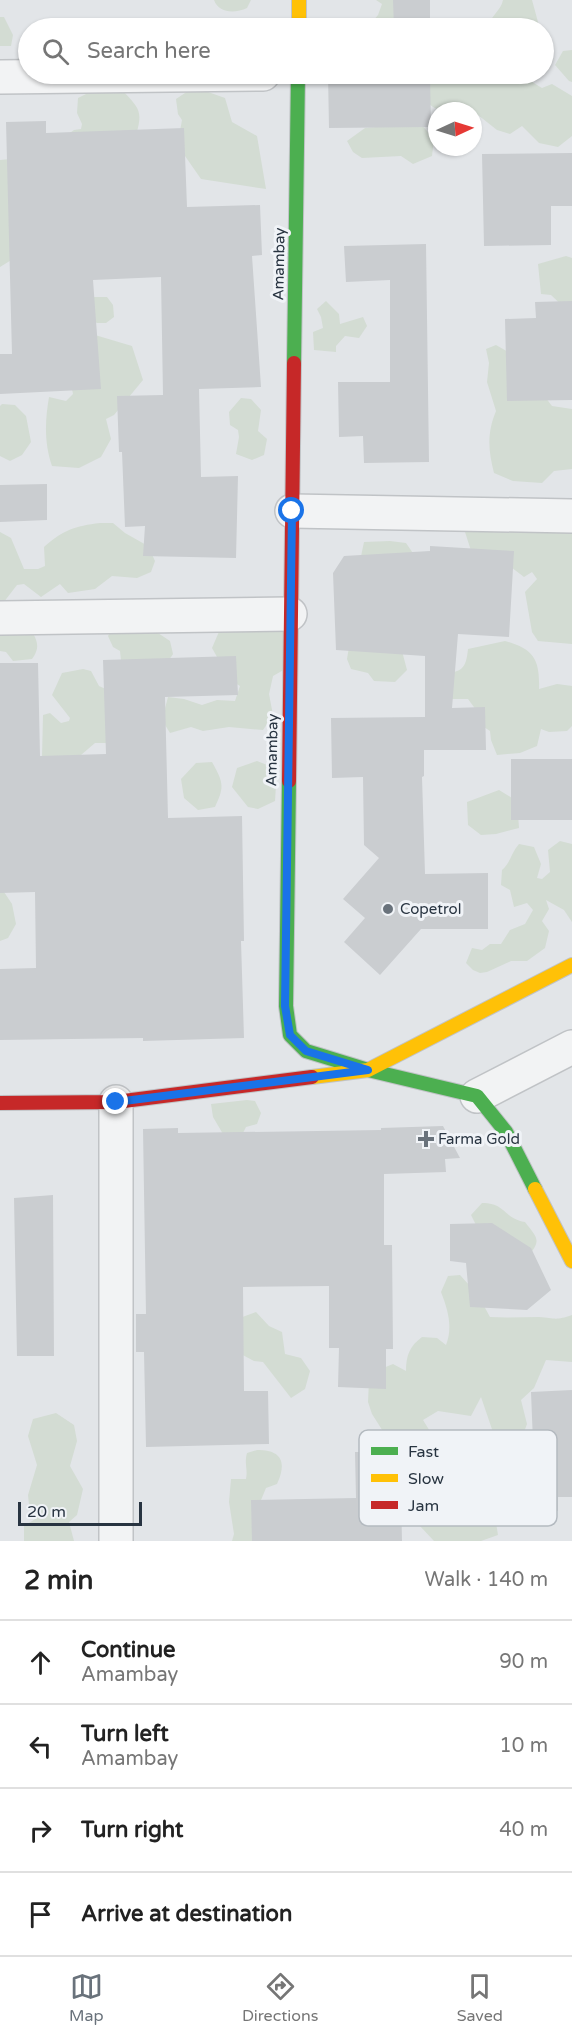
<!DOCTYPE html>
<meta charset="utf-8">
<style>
:root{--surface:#fff;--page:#f2f2f2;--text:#222;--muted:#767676;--line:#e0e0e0;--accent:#69727b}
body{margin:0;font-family:"Varela Round",sans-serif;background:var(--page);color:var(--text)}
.compass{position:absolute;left:428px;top:102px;width:54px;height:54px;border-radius:50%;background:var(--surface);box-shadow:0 2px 4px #0004;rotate:86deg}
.scale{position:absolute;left:18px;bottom:15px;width:124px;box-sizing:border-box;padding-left:6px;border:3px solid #283441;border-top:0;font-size:16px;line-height:21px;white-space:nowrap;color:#283441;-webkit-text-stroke:4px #f0f3f7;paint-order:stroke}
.stop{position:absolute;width:18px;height:18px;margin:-14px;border:4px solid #1a73e8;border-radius:50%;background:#fff}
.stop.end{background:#1a73e8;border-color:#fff;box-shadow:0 2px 6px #0008}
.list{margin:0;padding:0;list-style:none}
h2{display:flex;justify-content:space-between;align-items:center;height:78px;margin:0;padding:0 24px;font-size:26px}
h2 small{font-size:20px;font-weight:400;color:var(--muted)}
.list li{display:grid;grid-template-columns:39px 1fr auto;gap:18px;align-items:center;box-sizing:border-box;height:84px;padding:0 24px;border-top:2px solid var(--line)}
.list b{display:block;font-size:22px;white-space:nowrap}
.list p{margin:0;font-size:20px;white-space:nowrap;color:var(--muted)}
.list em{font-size:20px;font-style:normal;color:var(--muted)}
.icon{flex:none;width:33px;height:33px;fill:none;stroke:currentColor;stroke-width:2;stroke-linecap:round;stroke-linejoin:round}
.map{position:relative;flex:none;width:572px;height:1541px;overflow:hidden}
.search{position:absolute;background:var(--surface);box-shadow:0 2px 4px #0004;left:18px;right:18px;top:18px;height:66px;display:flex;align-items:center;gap:15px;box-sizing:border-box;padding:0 21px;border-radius:33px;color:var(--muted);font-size:22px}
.sheet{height:414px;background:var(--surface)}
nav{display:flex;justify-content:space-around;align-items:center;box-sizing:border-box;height:84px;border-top:2px solid var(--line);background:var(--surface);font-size:16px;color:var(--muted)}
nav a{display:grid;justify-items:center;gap:3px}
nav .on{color:var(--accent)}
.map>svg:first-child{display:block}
.green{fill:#d3dcd3}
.building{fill:#cacdd0}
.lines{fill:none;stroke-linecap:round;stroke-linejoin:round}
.street-casing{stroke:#c0c3c6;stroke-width:36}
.fast-casing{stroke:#c0c3c6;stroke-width:16}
.slow-casing{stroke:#c0c3c6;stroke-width:16}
.jam-casing{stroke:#c0c3c6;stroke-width:16}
.street{stroke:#f2f3f4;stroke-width:33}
.fast{stroke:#4caf50;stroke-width:14}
.slow{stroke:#ffc107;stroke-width:14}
.jam{stroke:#c62828;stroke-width:14}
.route{stroke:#1a73e8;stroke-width:8}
.poi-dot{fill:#69727b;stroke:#f0f3f7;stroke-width:2}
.labels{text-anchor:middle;stroke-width:6;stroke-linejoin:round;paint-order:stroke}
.street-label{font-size:15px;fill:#283441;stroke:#f0f3f7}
.poi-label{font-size:15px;fill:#283441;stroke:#f0f3f7;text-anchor:start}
.key{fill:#f0f3f7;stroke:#b4bac0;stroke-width:1.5}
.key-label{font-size:16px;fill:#283441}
</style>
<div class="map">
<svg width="572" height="1541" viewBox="0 0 572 1541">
<rect width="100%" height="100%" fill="#e2e5e8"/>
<path class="green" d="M214,0H251L247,8C236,13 219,14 214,0Z
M376,0H404L407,20L405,28H367L378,15L382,4Z
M503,0H532L538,22L536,28H488C489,17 501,11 503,0Z
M0,17H4L13,35L11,46H0Z
M572,50V82L569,81L555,65L563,51Z
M414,74H519L542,88L552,84L572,96V136L558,147L539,143L522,126L510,134L497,130L478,115L473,116V111C449,111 432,116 420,91C417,85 414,80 414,74Z
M194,87L225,98L232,122L257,136L266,189L201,179L185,156L180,131L182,120L178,114L176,99Z
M98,88L121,89C141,110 143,111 135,139H61L74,130L81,129L82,124L77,113L78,98Z
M420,123L434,139L432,156L413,164L401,156L362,158L353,152L347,141L365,128Z
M10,159L13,259L0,267V160Z
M566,256L572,258V310L568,311L551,295L541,294L538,264Z
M94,297H107L113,305L114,317L106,323H97L85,317Z
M326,301L339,314L340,324L363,317L367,326L359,338L345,336L336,346V352L314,350L313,332L323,328L321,317L317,309Z
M95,335L132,346L143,380L114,415L106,419L111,439L101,457L79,468L52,466C44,442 45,421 49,397L66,401L73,394L69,374Z
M496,345L512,354L552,406L572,409V469L554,471L542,483L513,481L494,473C488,450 487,433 496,411L487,382L489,363L486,349Z
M241,398L251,399L261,410L258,431L267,439L264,455L252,460L236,454L239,437L238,430L230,425L229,412Z
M2,404L15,405L26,416L31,442L22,455L10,461L0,456V406Z
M572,522V644L538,641L532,632L525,592L537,579L532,572L524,577L503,561L474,560L465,532L479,523Z
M100,523H113L125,533L148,546L155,561L151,572L137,578L112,576L95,589L68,593L60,584L41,597L24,584L17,585L0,607V532L11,538L24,569H38L45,566L44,547C63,530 75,526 100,523Z
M390,541L406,543L419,562L360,561L364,542Z
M257,614L290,636L294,664L273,676L269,694L273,715L263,730L229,727L203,731L191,727L170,733L162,720L168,697L184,699L202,705L217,700L235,701L240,686L230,680L212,648L224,620Z
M119,617L148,620L158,633L170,641L173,654L161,672L122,670L120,651L113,647L108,636Z
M0,627L30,628C37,640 41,647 32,659L13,661L6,652L0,651Z
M505,641C534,649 540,660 539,689L557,684L572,686V726L567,731L549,732L541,729L537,746L520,753L497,755L491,740L490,731L475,721L479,714L468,699H451L442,674C462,672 466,669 468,649Z
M349,647L402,651L407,670L395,682L374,681L368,673L351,669L347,659Z
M83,669L91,671L99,686L110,691L114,743H95L74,761L42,757L43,715L50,713L61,723L69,721L70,718L52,695L62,673Z
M257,761L277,769L275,801L258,809L248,807L232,787L237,768Z
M212,762C223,782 225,786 215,807L198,810L184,798L181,779L196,763Z
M499,790L517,801L519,828L496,834L481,835L468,825L467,802Z
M560,841L572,844V922L564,910L546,900L549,909L542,921L549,931L545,948L527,961H511L487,972L480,973L473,970L466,963L472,948L482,950L490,944H501L510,930L525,924L533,910L527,903L514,907L510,890L501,885L502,870C511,862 511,853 519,844L534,847L541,864L537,878L542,879L550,872L548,850Z
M0,888L2,889L12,904L16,924L8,938L0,941Z
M247,1100L255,1101L261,1113L257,1124L246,1127L242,1135L223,1134L213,1117L211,1104Z
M482,1203C506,1203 503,1218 525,1222C539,1240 541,1240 527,1258L480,1233L471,1215Z
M460,1275L478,1295L490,1317C507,1318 523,1317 539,1317C555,1318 555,1321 572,1315V1362L546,1360L534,1388L521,1400L527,1424L521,1440L495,1438L481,1397L471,1416L438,1411L423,1420L436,1441L424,1464L412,1475L395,1466L386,1436L372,1414L368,1402L369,1380L376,1371L393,1364L406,1371C406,1355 410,1346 422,1337L437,1338L446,1345C453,1327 448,1310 441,1292L448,1276Z
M256,1312L269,1326L282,1332L285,1354L301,1358L310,1371L305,1389L291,1398L263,1362L254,1361L239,1353L237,1319Z
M56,1413L74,1425L77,1441L70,1466L83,1489L77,1515L69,1522L74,1541H24V1526L37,1518L29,1505L28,1495L37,1465L28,1436L33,1419Z
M257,1450C282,1450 287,1462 277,1484L266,1488L259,1505V1541H232L234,1534L229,1502L231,1479H246C248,1469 244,1463 247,1453Z
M451,1468L463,1472L479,1485L481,1503L494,1510L498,1535L481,1541H434L419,1525L424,1486L438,1482Z"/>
<path class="building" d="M393,0H430V28H394Z
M328,74H430L431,127L329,128Z
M46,121V133L184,128L187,207L260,205L262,255L252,256L261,387L199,389L201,477L238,476L236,558L143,556L145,526L125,527L122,452H119L117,396L163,395L161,277L93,280L101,389L0,394V354H12L6,122Z
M572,153V206H551V245L484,246L482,154Z
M426,244L429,462L364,463L363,436L339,437L338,382H390V280L346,282L344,246Z
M572,301V400L507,401L505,319L536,318L535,302Z
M47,484V520L0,522V485Z
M430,546L514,551L509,637L458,634L452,708L485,707L486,750H424V776L422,777L425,874L488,873V929H421L380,975L344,942L365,918L343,899L379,858L364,845L363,777L332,778L331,718L425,717V656L336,650L333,573L344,556L430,551Z
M236,656L238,695L165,697L168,818L242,816L244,941H241L244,1038L143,1041V1038L0,1040V969L36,968L35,892L0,893V663H38L40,756L106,754L103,660Z
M511,759H572V820H511Z
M443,1126L460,1158L445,1159L446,1172L384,1174V1245H392L393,1349H386V1389L338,1387L339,1348H329V1286L243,1287L244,1391H268L269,1444L146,1447L144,1352H136V1314H146L143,1129L178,1128V1133L381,1130V1128Z
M53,1195L54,1356H17L14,1198Z
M492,1223L531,1248L551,1290L527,1310L470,1307L466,1263L450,1261V1224Z
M572,1390V1497H558V1511L505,1512L504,1468L534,1467L531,1392Z
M355,1452H400L402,1541H252L251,1500L356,1498Z"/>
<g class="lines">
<defs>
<path id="street" d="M0,77L263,74
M292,511L572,516
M0,618L290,614
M477,1096L572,1047
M116,1541V1102"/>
<path id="fast" d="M294,363L298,74
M289,781L286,1006L290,1035L306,1051L368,1070L477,1096L506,1132L535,1189"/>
<path id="slow" d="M299,0V28
M312,1077L368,1070L572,965
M535,1189L572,1261"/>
<path id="jam" d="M289,781L294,363
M0,1103L116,1102L312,1077"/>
</defs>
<use href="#street" class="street-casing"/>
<use href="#fast" class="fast-casing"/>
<use href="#slow" class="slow-casing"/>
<use href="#jam" class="jam-casing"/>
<use href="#street" class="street"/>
<use href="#fast" class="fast"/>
<use href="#slow" class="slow"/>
<use href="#jam" class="jam"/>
</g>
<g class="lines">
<path class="route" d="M116,1102L368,1070L306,1051L290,1035L285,1006L292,511"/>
</g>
<g class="poi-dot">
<circle cx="388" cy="909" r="6"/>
<path d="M423 1130h6v6h6v6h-6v6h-6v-6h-6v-6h6z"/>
</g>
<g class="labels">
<g class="street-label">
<text transform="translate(279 264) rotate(-89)" y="5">Amambay</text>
<text transform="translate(272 750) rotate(-89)" y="5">Amambay</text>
</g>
<g class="poi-label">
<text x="400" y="914">Copetrol</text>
<text x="438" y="1144">Farma Gold</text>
</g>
</g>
<rect x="359" y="1430" width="198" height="96" rx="9" class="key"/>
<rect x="371" y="1447" width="27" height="8" fill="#4caf50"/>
<rect x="371" y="1474" width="27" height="8" fill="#ffc107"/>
<rect x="371" y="1501" width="27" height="8" fill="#c62828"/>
<g class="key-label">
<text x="408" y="1457">Fast</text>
<text x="408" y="1484">Slow</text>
<text x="408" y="1511">Jam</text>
</g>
</svg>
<svg class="compass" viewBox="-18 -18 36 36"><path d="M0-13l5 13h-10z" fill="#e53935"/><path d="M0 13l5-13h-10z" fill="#767676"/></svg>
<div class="scale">20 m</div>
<div class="stop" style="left:292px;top:511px"></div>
<div class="stop end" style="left:116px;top:1102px"></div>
<div class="search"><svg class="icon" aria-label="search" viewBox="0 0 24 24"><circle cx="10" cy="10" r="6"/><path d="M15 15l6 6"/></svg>Search here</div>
</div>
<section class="sheet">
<h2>2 min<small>Walk · 140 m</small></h2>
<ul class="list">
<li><svg class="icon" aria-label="ahead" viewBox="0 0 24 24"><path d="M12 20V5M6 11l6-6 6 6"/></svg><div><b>Continue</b><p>Amambay</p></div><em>90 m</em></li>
<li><svg class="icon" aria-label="left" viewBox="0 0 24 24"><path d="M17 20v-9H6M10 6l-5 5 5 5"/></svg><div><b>Turn left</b><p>Amambay</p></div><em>10 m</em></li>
<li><svg class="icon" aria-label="right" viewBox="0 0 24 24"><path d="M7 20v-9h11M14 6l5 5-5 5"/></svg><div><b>Turn right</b></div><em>40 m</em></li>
<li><svg class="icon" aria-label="arrive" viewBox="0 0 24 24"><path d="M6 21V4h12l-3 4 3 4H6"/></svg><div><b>Arrive at destination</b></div></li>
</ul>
</section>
<nav>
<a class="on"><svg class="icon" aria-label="map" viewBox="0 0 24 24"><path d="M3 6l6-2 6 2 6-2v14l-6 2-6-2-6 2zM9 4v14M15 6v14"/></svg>Map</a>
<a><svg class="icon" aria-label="directions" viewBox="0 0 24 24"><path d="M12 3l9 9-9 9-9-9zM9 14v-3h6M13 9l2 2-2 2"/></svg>Directions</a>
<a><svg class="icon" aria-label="saved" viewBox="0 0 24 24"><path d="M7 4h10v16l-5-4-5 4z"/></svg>Saved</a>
</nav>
